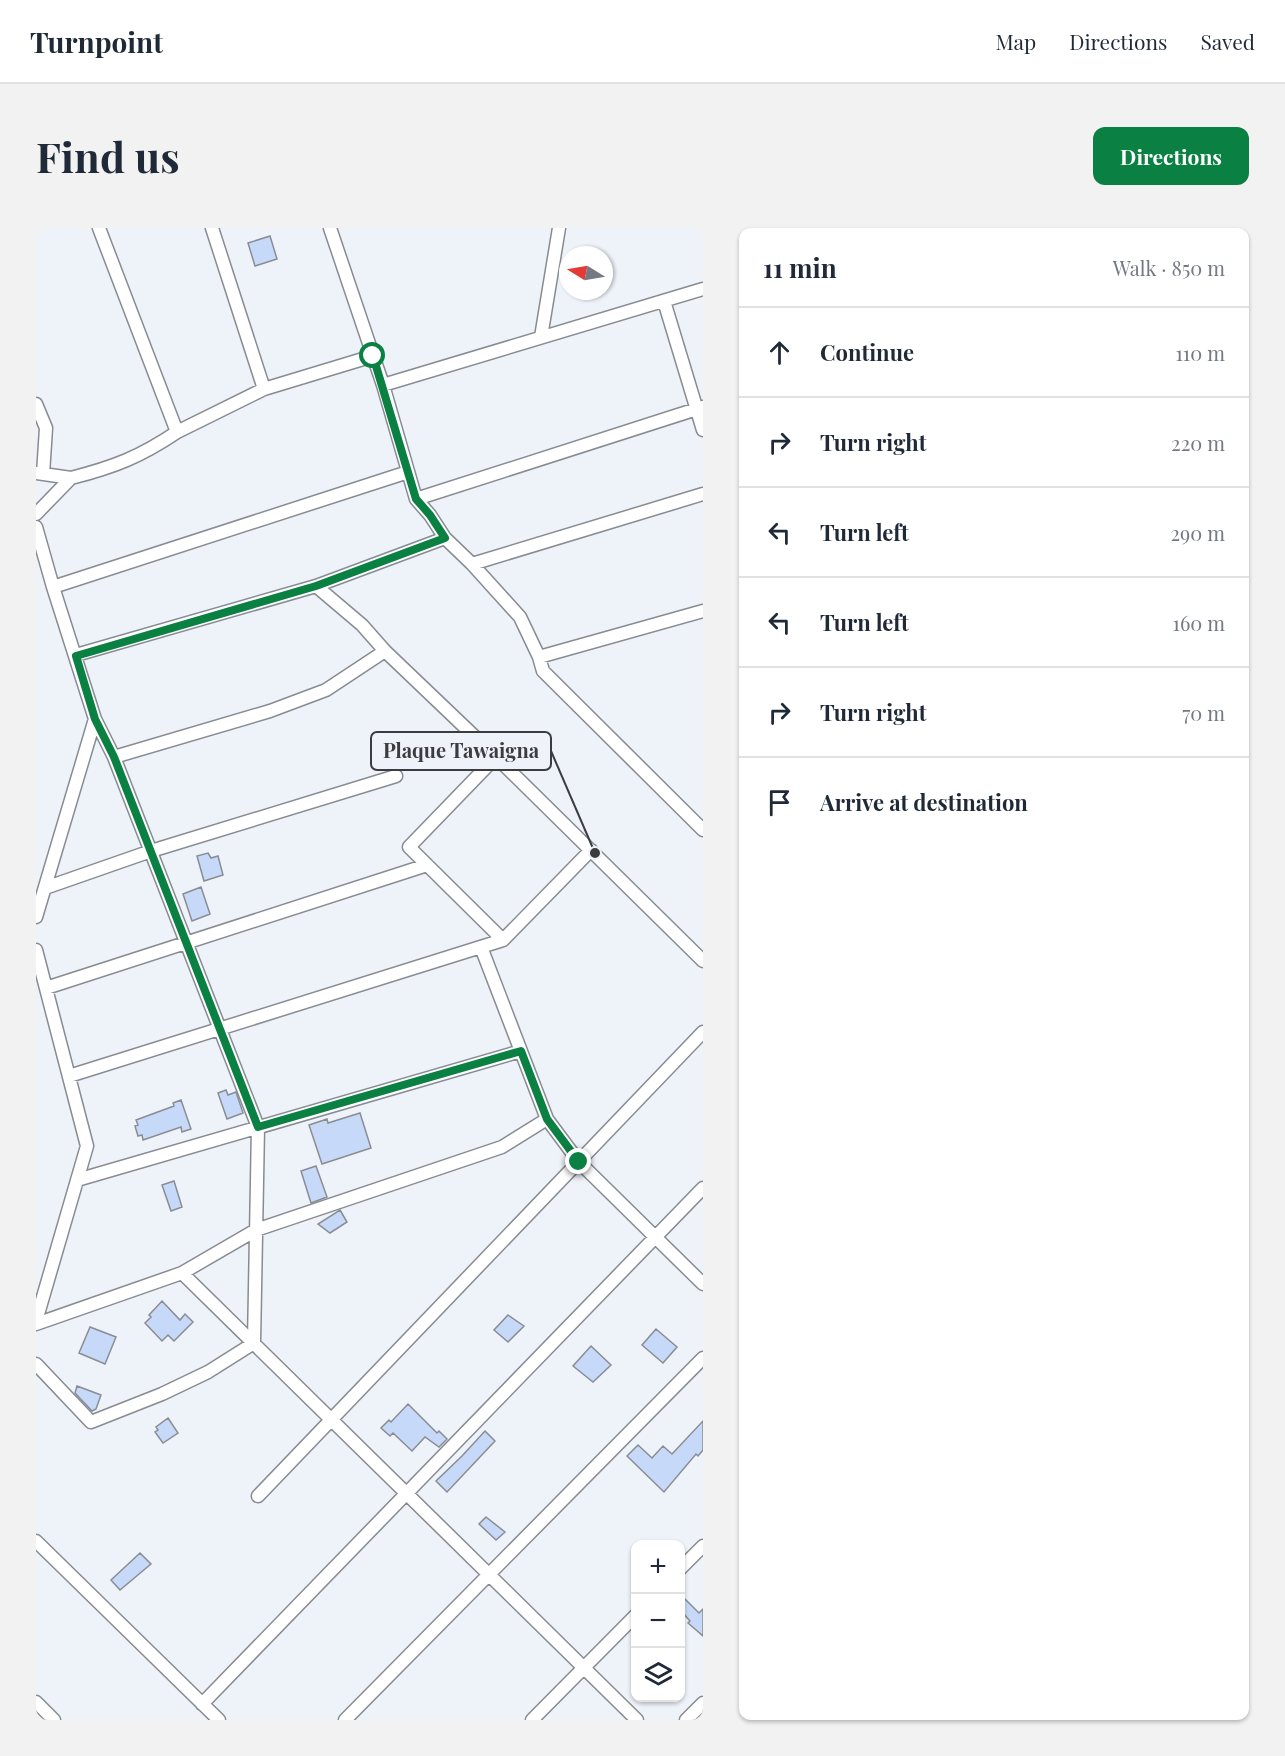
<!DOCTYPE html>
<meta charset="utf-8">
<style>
:root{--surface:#fff;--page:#f2f2f3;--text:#1f2937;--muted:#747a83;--line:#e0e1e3;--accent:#0b8043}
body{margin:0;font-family:"Playfair Display",serif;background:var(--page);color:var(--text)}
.controls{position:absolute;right:18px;bottom:18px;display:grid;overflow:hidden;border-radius:12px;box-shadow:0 2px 4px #0004}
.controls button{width:54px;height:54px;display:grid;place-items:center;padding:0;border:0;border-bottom:2px solid var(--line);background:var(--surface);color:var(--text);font:30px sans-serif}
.compass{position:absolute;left:523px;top:18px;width:54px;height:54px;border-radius:50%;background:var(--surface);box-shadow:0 2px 4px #0004;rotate:281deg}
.stop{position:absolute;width:18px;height:18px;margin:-14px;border:4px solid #0b8043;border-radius:50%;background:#fff}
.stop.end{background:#0b8043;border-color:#fff;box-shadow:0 2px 6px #0008}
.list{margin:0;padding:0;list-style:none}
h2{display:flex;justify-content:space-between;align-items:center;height:78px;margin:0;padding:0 24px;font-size:26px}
h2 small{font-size:20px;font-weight:400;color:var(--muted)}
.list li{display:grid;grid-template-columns:39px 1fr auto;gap:18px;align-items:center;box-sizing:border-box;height:90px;padding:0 24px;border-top:2px solid var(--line)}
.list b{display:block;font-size:22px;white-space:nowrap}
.list em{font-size:20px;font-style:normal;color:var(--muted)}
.icon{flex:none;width:33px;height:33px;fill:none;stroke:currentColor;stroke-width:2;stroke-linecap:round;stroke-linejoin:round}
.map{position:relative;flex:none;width:667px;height:1492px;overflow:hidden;border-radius:12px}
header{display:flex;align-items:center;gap:36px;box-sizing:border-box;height:84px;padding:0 30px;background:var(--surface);border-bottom:2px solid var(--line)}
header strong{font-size:28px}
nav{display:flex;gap:33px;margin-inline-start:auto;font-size:21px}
.intro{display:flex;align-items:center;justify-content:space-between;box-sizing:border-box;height:144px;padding:0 36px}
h1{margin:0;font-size:42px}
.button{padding:15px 27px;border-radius:12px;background:var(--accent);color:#fff;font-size:21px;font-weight:700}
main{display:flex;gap:36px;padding:0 36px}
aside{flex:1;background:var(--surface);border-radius:12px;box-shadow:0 2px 4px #0004}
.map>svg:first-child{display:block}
.building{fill:#c7d9f8;stroke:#898d93;stroke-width:1.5}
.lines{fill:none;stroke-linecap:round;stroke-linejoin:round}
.minor-casing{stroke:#888b92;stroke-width:15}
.minor{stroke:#fff;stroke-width:12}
.route{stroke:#0b8043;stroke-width:8}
.leader{fill:none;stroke:#3b3c3f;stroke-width:2}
.callout-dot{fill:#3b3c3f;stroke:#eef2f9;stroke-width:2}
.callout{fill:#eef2f9;stroke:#3b3c3f;stroke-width:2}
.callout-label{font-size:20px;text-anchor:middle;font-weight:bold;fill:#3b3c3f}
</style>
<header>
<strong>Turnpoint</strong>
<nav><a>Map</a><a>Directions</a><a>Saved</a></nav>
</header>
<div class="intro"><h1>Find us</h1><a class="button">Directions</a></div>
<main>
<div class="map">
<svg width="667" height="1492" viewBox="0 0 667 1492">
<rect width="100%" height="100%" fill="#eef2f9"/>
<path class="building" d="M234,8L241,31L219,38L212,15Z
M172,625L175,630L182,628L187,647L168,653L161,628Z
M165,659L174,686L156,693L147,666Z
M190,862L192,867L200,864L207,885L191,891L182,865Z
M145,872L155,901L146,904L145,899L107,912L106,907L102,908L99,898L102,897L100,892L138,878L137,875Z
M324,885L335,920L286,936L273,897L291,891L292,895Z
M280,938L291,969L275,975L265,943Z
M138,953L146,979L135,983L126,957Z
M304,982L311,994L294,1005L282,996Z
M126,1073L144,1092L149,1086L157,1094L138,1113L132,1107L126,1113L109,1095L115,1089L113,1087Z
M472,1087L488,1098L472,1114L458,1102Z
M54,1099L80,1109L69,1136L43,1125Z
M620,1101L641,1119L627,1135L606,1117Z
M555,1118L575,1137L557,1154L537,1138Z
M41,1158L65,1167L60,1181L56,1183L39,1165Z
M372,1176L401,1205L403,1203L411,1211L403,1219L389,1209L376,1223L357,1205L354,1208L345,1200L353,1192L355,1194Z
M132,1190L142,1205L127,1215L119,1204L122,1202L120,1199Z
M667,1193V1222L662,1228L660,1226L628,1264L591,1228L602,1217L616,1230L627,1218L636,1226Z
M449,1203L459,1213L411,1264L400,1253L426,1228Z
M450,1289L469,1304L460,1312L443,1296Z
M104,1325L115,1336L84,1362L75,1352Z
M645,1367L663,1385L667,1381V1408L652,1395L654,1393L645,1383Z"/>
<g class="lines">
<defs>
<path id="minor" d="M176,0L228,161
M628,73L667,202
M505,109L523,0
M347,157L667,61
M0,176L10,200L7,246
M141,204L228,161L337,128
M0,245L35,250L0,286
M35,250C78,239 104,229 141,204L63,0
M380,271L667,179
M0,299L17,359L59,491L78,529L222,899L218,1115L172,1144L126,1166L55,1194L0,1136
M409,310L436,336L667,266
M436,336L484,389L503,429L507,443L667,602
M280,358L326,397L349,423L460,529L667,733
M17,359L372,244
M40,427L280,358L409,310L394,287L380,271L347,157L294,0
M503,429L667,383
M78,529L234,483L290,462L349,423
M460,529L373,619L467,712
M9,660L115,623L360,548
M0,689L59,491
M445,719L511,891L543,934L667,1056
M0,722L51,918L0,1093
M10,760L391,637
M33,848L467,712L555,622
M41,952L485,823
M146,1045L601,1492
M0,1096L146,1045L220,1002L466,919L511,891
M222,1268L667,804
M0,1313L183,1492
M644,1341L667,1318
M0,1474L18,1492
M166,1476L667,960
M309,1492L667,1130
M496,1492L600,1387
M650,1492L667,1475"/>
</defs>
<use href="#minor" class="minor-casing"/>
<use href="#minor" class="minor"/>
</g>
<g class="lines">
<path class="route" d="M337,128L380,271L394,287L409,310L280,358L40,428L59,491L78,529L222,899L485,823L511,891L543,934"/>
</g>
<path class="leader" d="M559 625L515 523"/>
<circle class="callout-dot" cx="559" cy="625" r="6"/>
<rect class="callout" x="335" y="504" width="180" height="38" rx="6"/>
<g class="callout-label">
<text x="425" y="530">Plaque Tawaigna</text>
</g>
</svg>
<div class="controls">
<button>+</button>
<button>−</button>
<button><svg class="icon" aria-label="layers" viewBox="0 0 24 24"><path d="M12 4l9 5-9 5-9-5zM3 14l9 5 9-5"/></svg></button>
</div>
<svg class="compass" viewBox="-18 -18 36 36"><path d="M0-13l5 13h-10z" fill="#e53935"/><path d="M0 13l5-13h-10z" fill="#747a83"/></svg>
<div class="stop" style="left:337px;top:128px"></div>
<div class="stop end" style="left:543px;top:934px"></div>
</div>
<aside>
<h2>11 min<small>Walk · 850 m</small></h2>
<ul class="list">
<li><svg class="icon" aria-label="ahead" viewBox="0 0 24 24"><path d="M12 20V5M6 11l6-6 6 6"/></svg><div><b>Continue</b></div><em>110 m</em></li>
<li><svg class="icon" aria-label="right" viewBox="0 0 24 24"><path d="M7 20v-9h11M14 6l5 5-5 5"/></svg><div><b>Turn right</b></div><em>220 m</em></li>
<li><svg class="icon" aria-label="left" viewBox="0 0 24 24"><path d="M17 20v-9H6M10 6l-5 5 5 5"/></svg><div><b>Turn left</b></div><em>290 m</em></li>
<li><svg class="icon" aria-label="left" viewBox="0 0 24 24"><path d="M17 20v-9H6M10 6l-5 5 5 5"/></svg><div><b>Turn left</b></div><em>160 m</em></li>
<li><svg class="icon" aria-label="right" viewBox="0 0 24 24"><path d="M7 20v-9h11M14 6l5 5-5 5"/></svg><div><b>Turn right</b></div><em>70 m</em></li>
<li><svg class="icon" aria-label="arrive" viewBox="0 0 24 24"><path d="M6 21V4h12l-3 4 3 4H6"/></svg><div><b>Arrive at destination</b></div></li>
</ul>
</aside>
</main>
